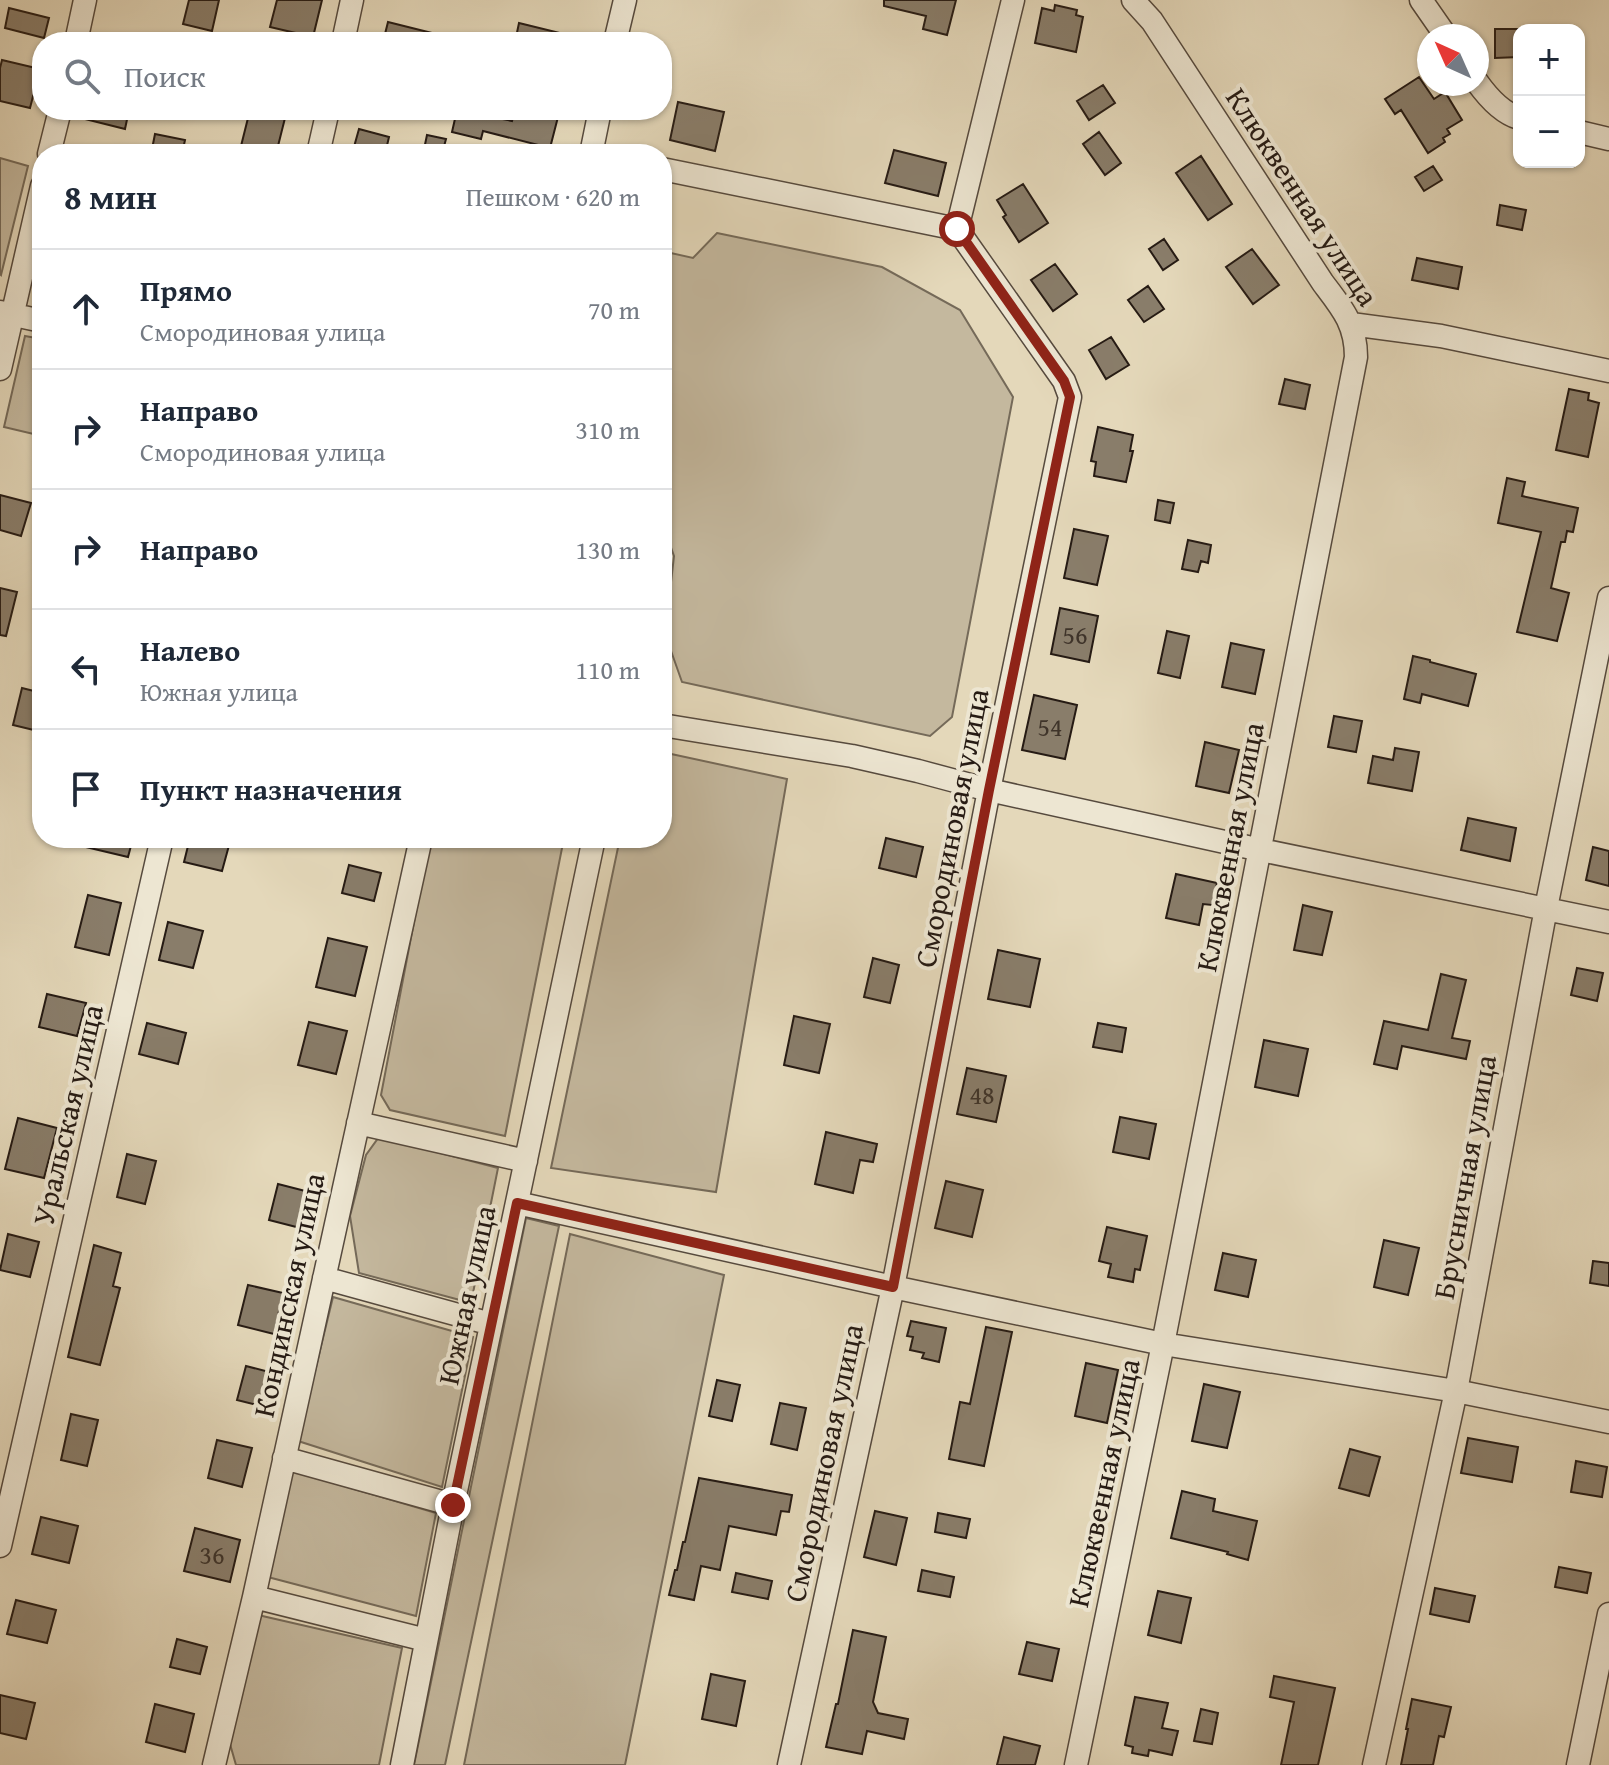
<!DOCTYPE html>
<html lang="ru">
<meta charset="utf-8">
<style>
:root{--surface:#fff;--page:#f6f6f7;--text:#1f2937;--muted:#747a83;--line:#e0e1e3}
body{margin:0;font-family:"Gentium Book Plus",serif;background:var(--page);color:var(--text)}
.controls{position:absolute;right:24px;top:24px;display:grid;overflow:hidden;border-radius:16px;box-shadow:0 2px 6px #0004}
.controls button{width:72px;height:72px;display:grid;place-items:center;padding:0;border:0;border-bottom:2px solid var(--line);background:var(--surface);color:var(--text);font:40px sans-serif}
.compass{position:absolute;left:1417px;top:24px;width:72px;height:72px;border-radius:50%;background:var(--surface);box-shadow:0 2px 6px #0004;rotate:315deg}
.stop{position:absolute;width:24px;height:24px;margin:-18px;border:6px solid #8f2418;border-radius:50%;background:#fff}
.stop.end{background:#8f2418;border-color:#fff;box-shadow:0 2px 8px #0008}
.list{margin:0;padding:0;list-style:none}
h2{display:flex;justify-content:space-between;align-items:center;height:104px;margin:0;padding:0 32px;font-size:34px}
h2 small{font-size:26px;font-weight:400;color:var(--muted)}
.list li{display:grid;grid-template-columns:52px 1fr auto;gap:24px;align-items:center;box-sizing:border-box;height:120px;padding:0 32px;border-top:2px solid var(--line)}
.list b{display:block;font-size:30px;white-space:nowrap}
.list p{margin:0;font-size:26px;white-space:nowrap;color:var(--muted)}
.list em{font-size:26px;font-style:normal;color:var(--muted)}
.icon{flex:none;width:44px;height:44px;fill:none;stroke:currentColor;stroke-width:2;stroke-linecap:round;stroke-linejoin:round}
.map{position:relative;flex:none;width:1609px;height:1765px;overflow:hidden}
.search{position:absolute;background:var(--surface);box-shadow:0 2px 6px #0004;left:32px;top:32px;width:640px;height:88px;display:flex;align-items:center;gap:20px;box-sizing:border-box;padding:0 28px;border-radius:32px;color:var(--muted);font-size:30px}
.panel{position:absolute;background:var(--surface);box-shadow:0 2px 6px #0004;left:32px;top:144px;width:640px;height:704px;border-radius:32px}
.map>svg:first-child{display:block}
.green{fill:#c4b89e;stroke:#756a59;stroke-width:2}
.building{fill:#897d6a;stroke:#261b14;stroke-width:2}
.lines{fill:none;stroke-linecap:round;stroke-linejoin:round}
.minor-casing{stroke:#564a3e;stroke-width:25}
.minor{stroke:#ede6d2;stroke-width:22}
.route{stroke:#8f2418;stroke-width:10}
.labels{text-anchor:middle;stroke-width:8;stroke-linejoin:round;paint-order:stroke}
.number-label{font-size:26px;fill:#3f342a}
.street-label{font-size:30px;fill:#261b14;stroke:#ede6d2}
</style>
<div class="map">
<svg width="1609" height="1765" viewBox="0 0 1609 1765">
<rect width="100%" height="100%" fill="#e4d8ba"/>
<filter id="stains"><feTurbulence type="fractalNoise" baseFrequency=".0025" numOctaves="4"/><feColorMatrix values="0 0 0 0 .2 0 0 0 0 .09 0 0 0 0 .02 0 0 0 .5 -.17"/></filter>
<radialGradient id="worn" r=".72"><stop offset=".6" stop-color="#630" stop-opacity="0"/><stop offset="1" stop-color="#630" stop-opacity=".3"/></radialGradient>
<path class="green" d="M0,158L28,166L1,275L0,274Z
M717,233L882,267L960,310L1013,397L952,717L930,736L682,682L665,634L674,556L662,522V251L693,258Z
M25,336L42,339V436L4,427Z
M662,752L787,779L716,1192L551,1168L620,838H662Z
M430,838H564L505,1136L390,1110L381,1095Z
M379,1137L498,1168L471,1303L359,1273L350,1216L366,1155Z
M526,1218L559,1226L445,1765H414Z
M570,1234L724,1275L625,1765H464Z
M333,1297L473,1337L442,1487L298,1441Z
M293,1471L436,1513L416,1616L264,1576Z
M258,1615L402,1648L379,1765H236L230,1744Z"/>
<path class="building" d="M189,0H219L212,31L183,24Z
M277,0H322L313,37L270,27Z
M884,0H956L947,35L923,29L926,16L884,6Z
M1055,5L1077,10L1076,15L1083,17L1076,52L1035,43L1042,8L1054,11Z
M9,8L49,18L44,38L5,28Z
M388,22L444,36L443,42H383Z
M519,23L572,36V42H515Z
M1495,29H1519V57L1495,58Z
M2,60L40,69L30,108L0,101V68Z
M1419,77L1434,99L1445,92L1462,120L1447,129L1450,134L1443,138L1445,142L1428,153L1401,110L1395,114L1385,99Z
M1103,85L1115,103L1089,120L1077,101Z
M678,102L724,112L715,151L670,140Z
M74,110H129L125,129L73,116Z
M250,110H287L276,154H239Z
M457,110L512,121L515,110H545L559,113L550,148L483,131L481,139L452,132Z
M359,129L389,137L385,154H352Z
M1099,132L1121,163L1105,175L1083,144Z
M155,134L185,140L182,154H151Z
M427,135L446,139L442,154H423Z
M894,150L946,163L938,196L885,183Z
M1201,156L1232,204L1208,220L1176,173Z
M1433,166L1442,180L1424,191L1415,177Z
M1023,184L1048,223L1019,242L1003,217L1006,215L997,200Z
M1500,205L1526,210L1522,230L1497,225Z
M1164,239L1178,260L1163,270L1149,249Z
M1252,249L1279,285L1253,304L1226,267Z
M1417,258L1462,267L1458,289L1412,280Z
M1055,264L1077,294L1053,311L1031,280Z
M1148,286L1164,309L1144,322L1128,300Z
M1111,337L1129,365L1106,379L1089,350Z
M1285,379L1310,385L1305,409L1279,404Z
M1569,389L1589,393L1588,400L1599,403L1588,457L1556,450Z
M1098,427L1133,435L1130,451H1133L1126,482L1094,476L1096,462L1091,461Z
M1507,478L1525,482L1522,496L1578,508L1573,532L1567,531L1565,542H1561L1551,588L1569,593L1557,641L1517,632L1541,532L1498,523Z
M0,495L31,503L21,536L0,530Z
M1158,500L1174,503L1170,523L1155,520Z
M1074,529L1108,536L1097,585L1064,578Z
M1188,540L1211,545L1208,563L1201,561L1198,572L1182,569Z
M0,588L17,592L6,636L0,635Z
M1060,608L1098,616L1089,662L1051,654Z
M1167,631L1189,636L1180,678L1158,673Z
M1231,643L1264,650L1255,694L1222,687Z
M1413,656L1430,660V662L1476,674L1468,706L1422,694L1420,703L1404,699Z
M22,688L42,693V717L38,731L13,725Z
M1034,695L1077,705L1065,759L1022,750Z
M1334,716L1362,721L1356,752L1328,747Z
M1205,742L1239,750L1229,793L1196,786Z
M1395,748L1419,752L1412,791L1368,783L1373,756L1393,760Z
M1468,818L1516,828L1510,861L1461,850Z
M74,838H133L128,857L73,844Z
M190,838H231L222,871L184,862Z
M886,838L923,847L916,877L879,868Z
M1593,847L1609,851V886L1586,880Z
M349,865L381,873L374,901L342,893Z
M1176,874L1217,883L1212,905L1203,904L1199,925L1166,918Z
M88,895L121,903L109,955L75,947Z
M1303,905L1332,912L1322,955L1294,950Z
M168,922L203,931L193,968L159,960Z
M328,938L367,947L355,996L316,987Z
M998,950L1040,959L1030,1007L988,999Z
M873,958L899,965L890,1003L864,997Z
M1577,968L1603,973L1597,1001L1571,995Z
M1441,974L1466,980L1452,1038L1470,1041L1466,1059L1402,1046L1397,1069L1374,1064L1384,1021L1428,1030Z
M47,994L86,1003L77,1036L39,1027Z
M794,1016L830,1024L819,1073L784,1065Z
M309,1022L347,1031L336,1074L298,1065Z
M147,1023L186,1033L178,1064L139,1054Z
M1098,1023L1126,1028L1122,1052L1093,1047Z
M1264,1040L1308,1049L1298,1096L1255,1087Z
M967,1068L1006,1076L996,1122L957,1114Z
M1120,1117L1156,1124L1149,1159L1113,1152Z
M18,1118L57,1128L44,1178L5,1169Z
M826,1132L877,1144L873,1162L860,1160L853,1193L815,1184Z
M127,1154L156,1161L145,1204L117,1197Z
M946,1181L983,1190L972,1237L935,1228Z
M278,1184L317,1194L308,1230L269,1220Z
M1107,1227L1147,1236L1140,1270L1135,1269L1133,1282L1108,1277L1111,1264L1099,1261Z
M8,1234L39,1242L30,1277L0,1270Z
M1384,1240L1419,1248L1408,1295L1374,1287Z
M94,1245L121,1253L113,1286L120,1288L100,1365L68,1357Z
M1223,1253L1256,1260L1248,1297L1215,1290Z
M1593,1261L1609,1263V1286L1590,1283Z
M248,1285L283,1293L274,1334L238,1325Z
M911,1321L946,1328L939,1362L922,1358L924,1353L910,1350L913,1337L907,1336Z
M986,1327L1012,1332L984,1466L949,1459L960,1402L970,1404Z
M1086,1363L1118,1370L1107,1423L1075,1416Z
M246,1366L273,1373L265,1407L237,1400Z
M717,1380L740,1385L732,1421L709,1416Z
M1204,1384L1240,1392L1227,1448L1192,1441Z
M780,1403L806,1408L797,1450L771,1444Z
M71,1414L98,1420L87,1466L61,1460Z
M1468,1438L1518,1447L1512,1482L1461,1473Z
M217,1440L252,1448L242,1487L208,1478Z
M1350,1449L1380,1457L1369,1496L1339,1488Z
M1576,1461L1607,1467L1602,1497L1571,1492Z
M699,1478L792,1495L789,1512L781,1511L776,1535L729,1526L720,1570L701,1566L694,1600L669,1595L675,1570H677L683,1542H685Z
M1182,1491L1215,1499L1213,1511L1257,1521L1248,1560L1227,1554L1228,1552L1171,1538Z
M875,1511L907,1518L896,1565L864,1557Z
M938,1513L970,1519L966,1538L935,1532Z
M41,1517L78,1526L69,1563L32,1554Z
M195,1528L240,1540L230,1582L184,1571Z
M1559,1567L1591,1573L1587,1593L1555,1587Z
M922,1570L954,1577L950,1597L918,1591Z
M736,1573L772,1581L768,1599L732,1592Z
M1435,1588L1475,1596L1469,1622L1430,1614Z
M1158,1591L1191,1598L1181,1643L1148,1635Z
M16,1600L56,1610L47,1643L7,1634Z
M853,1630L886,1637L873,1702L878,1713L908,1719L904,1739L867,1731L862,1754L826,1747L836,1704H838Z
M177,1639L207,1647L200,1674L170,1667Z
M1027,1642L1059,1649L1052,1681L1019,1674Z
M711,1674L745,1681L736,1726L702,1719Z
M1274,1676L1335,1688L1318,1765H1281L1294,1702L1270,1697Z
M0,1695L35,1703L26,1739L0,1733Z
M1135,1697L1168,1703L1162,1728L1178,1731L1172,1755L1149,1750L1148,1756L1132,1753L1133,1747L1125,1745Z
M1412,1699L1451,1707L1444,1737L1439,1736L1433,1765H1401L1408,1729H1406Z
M155,1704L194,1714L185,1752L146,1742Z
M1201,1709L1218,1713L1212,1744L1194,1741Z
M1004,1737L1040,1746L1035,1765H997Z"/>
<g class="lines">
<defs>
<path id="minor" d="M1421,0L1446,36
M76,42L85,0
M343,42L352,0
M615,42L625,0
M1477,82C1487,96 1502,113 1519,118
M1579,132L1609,139
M49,154L60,110
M318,154L328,110
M591,154L600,110
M662,169L957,229L1064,381L1070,397L989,790L893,1287L789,1765
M957,229L1013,0
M0,312L42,321
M1351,324L1441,336L1609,371
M0,369L42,186
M662,725L852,756L918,771L989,790L1261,850L1609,922
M358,1123L526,1161
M517,1203L893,1287L1163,1344L1456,1391L1609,1422
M324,1278L491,1324
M284,1458L453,1505
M0,1546L162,838
M254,1597L426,1640
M214,1765L254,1597L421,838
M402,1765L453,1505L594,838
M1076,1765L1163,1344L1356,357C1356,324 1342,308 1323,283L1152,21L1133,0
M1374,1765L1456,1391L1546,908L1609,598
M1578,1765L1609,1614"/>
</defs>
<use href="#minor" class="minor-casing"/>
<use href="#minor" class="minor"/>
</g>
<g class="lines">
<path class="route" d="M453,1505L517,1203L893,1287L989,790L1070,397L1064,381L957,229"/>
</g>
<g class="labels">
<g class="number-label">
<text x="1075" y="644">56</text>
<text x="1050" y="736">54</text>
<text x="982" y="1104">48</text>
<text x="212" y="1564">36</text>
</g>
<g class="street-label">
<text transform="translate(1302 197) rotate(57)" y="10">Клюквенная улица</text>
<text transform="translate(952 828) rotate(-79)" y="10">Смородиновая улица</text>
<text transform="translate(1230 847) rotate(-79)" y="10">Клюквенная улица</text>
<text transform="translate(68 1115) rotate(-77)" y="10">Уральская улица</text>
<text transform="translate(1465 1177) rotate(-80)" y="10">Брусничная улица</text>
<text transform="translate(289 1295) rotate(-78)" y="10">Кондинская улица</text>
<text transform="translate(467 1295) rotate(-78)" y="10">Южная улица</text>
<text transform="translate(824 1463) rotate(-78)" y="10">Смородиновая улица</text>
<text transform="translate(1104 1483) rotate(-78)" y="10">Клюквенная улица</text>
</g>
</g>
<rect width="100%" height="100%" filter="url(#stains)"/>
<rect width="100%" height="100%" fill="url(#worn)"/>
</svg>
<div class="controls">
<button>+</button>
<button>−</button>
</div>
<svg class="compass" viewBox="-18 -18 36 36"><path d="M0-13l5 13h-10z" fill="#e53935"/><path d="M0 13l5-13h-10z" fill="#747a83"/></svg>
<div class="stop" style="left:957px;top:229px"></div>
<div class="stop end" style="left:453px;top:1505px"></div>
<div class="search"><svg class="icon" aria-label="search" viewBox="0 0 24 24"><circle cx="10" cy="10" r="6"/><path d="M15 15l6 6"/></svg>Поиск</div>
<section class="panel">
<h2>8 мин<small>Пешком · 620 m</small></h2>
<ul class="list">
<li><svg class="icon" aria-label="ahead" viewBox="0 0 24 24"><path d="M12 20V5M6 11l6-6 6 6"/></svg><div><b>Прямо</b><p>Смородиновая улица</p></div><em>70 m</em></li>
<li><svg class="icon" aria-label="right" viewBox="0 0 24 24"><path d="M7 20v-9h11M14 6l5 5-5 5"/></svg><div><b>Направо</b><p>Смородиновая улица</p></div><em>310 m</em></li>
<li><svg class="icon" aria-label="right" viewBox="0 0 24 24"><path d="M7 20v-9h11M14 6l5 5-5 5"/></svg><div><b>Направо</b></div><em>130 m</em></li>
<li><svg class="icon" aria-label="left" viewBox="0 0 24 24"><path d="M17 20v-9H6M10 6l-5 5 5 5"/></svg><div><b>Налево</b><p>Южная улица</p></div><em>110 m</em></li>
<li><svg class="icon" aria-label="arrive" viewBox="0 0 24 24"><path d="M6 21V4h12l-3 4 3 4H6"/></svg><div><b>Пункт назначения</b></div></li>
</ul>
</section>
</div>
